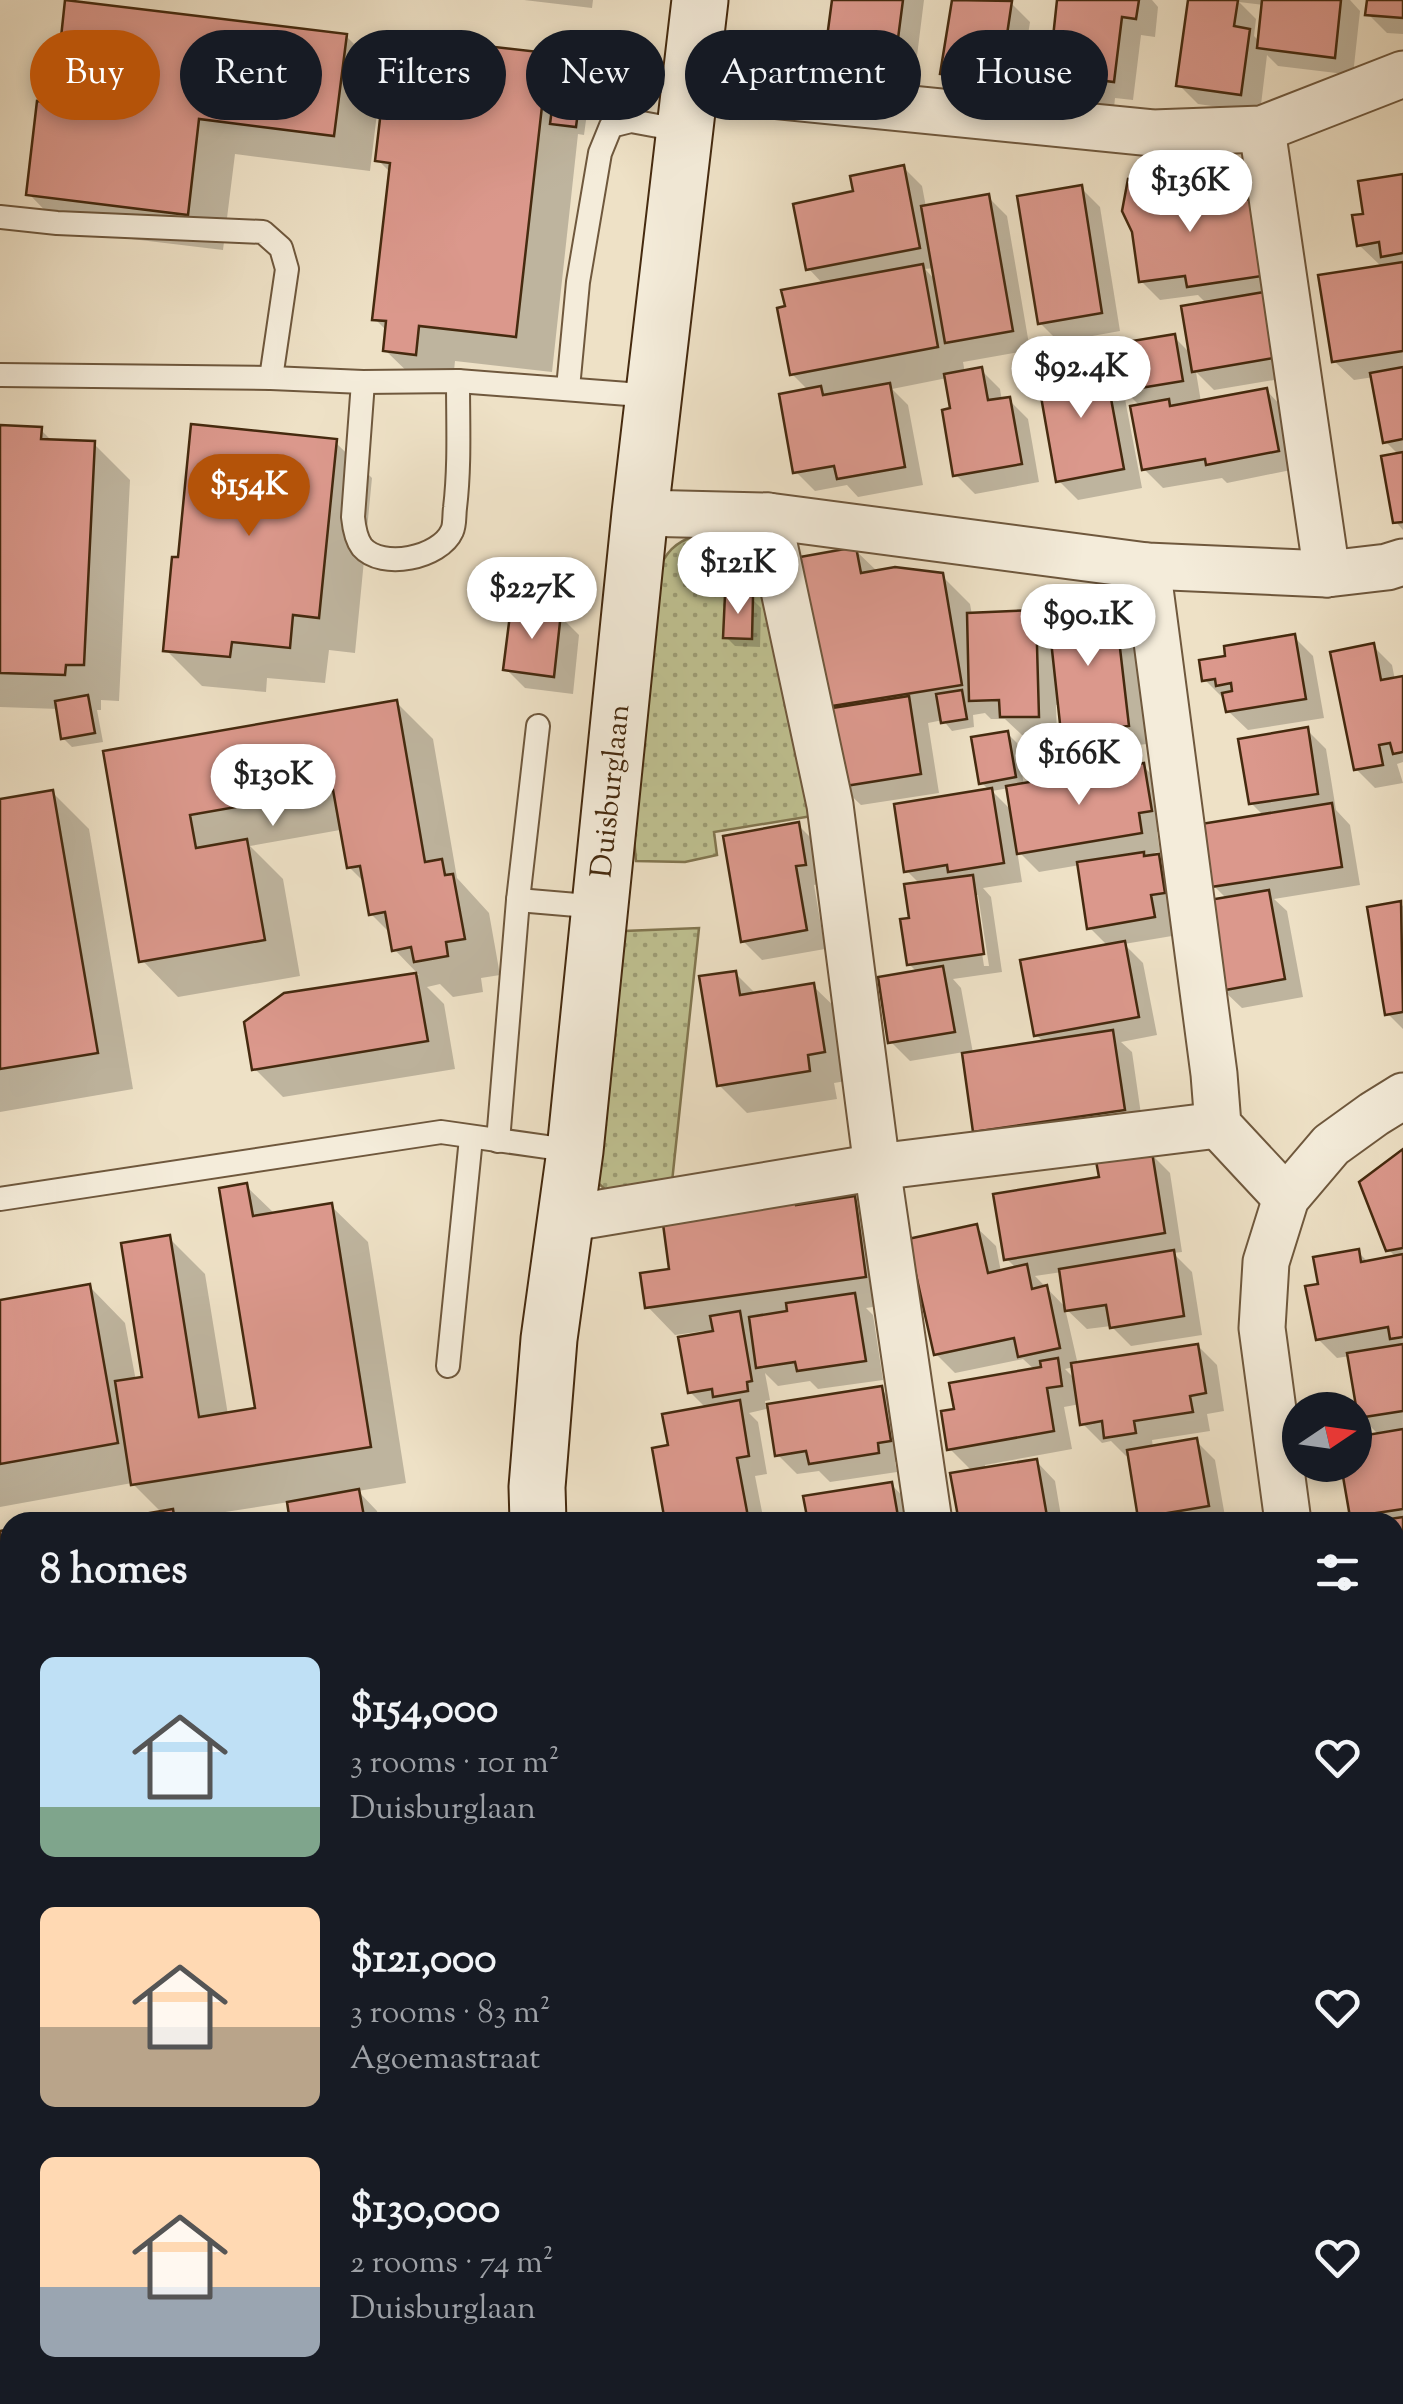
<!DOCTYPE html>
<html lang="en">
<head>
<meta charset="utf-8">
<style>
	:root { --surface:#171b24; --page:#242831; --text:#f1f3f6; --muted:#9ea1a6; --accent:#b45309 }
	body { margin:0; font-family:"Sorts Mill Goudy",serif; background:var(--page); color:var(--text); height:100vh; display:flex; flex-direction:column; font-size:38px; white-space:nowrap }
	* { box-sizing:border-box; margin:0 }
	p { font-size:32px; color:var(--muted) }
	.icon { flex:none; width:55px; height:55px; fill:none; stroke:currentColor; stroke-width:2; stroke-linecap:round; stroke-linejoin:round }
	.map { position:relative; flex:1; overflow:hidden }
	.side { position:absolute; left:0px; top:1512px; width:1405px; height:892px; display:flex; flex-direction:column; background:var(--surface); border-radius:30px 30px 0 0; box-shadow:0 5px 15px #0003 }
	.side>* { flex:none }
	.banner { position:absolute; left:30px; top:30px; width:1345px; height:90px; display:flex; gap:20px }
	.needle { width:65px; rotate:77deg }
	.buttons { position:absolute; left:1282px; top:1392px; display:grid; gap:20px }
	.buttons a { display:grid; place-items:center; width:90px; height:90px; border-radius:50%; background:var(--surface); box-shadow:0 5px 15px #0003; font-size:50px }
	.price { position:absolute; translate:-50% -85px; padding:0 22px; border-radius:35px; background:#fff; color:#222; font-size:32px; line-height:65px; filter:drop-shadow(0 2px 5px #0008) }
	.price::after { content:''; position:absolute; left:50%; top:60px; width:30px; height:22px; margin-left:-15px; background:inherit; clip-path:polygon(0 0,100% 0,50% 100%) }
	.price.current { background:var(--accent); color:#fff }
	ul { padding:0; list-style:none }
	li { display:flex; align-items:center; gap:30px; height:250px; padding:0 40px }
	li span { display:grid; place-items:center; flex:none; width:280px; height:200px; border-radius:15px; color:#555 }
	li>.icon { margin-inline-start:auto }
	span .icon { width:120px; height:120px; fill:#fffc; stroke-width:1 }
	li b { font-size:42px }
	h2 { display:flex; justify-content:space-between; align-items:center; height:120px; padding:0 40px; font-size:42px }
	.tag { padding:0 35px; border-radius:45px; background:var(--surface); box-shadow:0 5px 15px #0003; font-size:35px; line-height:90px }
	.tag.current { background:var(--accent); color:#fff }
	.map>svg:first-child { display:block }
	.grass { fill:url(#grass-dots); stroke:#827650; stroke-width:2.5 }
	.shadow { fill:#0003; fill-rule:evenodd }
	.building { fill:#db988c; stroke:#452a0f; stroke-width:2.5 }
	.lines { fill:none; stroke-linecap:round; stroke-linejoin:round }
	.lane-casing { stroke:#6f583d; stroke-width:26 }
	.street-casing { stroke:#6f583d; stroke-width:49 }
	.secondary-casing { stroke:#452a0f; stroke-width:59 }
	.lane { stroke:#f4ecda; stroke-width:22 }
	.street { stroke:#f4ecda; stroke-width:45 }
	.secondary { stroke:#f4ecda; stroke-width:55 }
	.labels { text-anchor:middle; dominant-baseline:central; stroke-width:9; stroke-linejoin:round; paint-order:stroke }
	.street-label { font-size:30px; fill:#452a0f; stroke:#f4ecda }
</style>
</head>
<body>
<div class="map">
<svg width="1403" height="2404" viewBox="0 0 1403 2404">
	<defs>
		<pattern id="grass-dots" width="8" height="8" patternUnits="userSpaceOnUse" patternTransform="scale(2.5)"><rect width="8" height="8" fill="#bfc191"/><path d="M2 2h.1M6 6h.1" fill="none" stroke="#9d9d75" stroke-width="1.8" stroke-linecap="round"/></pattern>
	</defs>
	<rect width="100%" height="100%" fill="#eee1c6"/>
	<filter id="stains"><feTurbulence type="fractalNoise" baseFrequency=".002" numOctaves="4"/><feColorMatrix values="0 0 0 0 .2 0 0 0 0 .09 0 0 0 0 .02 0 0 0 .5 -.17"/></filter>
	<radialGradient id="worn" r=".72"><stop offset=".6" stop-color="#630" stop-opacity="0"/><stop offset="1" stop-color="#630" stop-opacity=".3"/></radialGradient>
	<!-- grass -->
	<g class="grass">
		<path d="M696 535 750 538 818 815 714 832 717 855 685 862 636 861 632 818 657 573C666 552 674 543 696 535Z"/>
		<path d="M699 928 672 1182 606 1190 598 1183 624 931Z"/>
	</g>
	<!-- shadow -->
	<g class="shadow">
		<path d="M524 0H593L592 8Z"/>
		<path d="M834 0H924L915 72 848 63 829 44Z"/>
		<path d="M954 0H991L1011 3 1030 22 1020 86 1001 83 998 98 962 92 943 73Z"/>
		<path d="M1060 0H1152L1158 7 1155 37 1141 35 1133 100 1115 98 1114 108 1069 103 1050 83Z"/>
		<path d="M1191 0H1350L1360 11 1353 75 1278 66 1267 55 1260 113 1198 104 1179 85ZM1239 2 1264 5 1260 42 1254 36 1256 19Z"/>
		<path d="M1369 0H1403V34L1387 33 1368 14Z"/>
		<path d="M346 36 382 72 370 171 235 154 223 250 65 231 29 194 56 105Z"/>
		<path d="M585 52 594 61 584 135 578 134 552 372 455 361 452 390 422 386 385 350 387 331 375 319 391 173 378 160 547 55 559 68Z"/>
		<path d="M903 167 922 186 926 207 988 197 1007 216 1030 350 963 362 965 373 981 370 1000 389 1002 401 1009 400 1028 419 1039 482 975 494 956 475 953 410 947 378 892 389 908 405 923 485 858 497 847 485 815 491 796 472 809 391 792 374 824 285 809 269 855 193ZM934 268 936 281 925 269Z"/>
		<path d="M1403 177V530L1396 522 1399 455 1385 441 1374 377 1354 380 1334 361 1382 267 1359 245 1366 216Z"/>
		<path d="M1081 188 1100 207 1120 331 1059 342 1040 323Z"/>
		<path d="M1207 194 1219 206 1250 202 1292 377 1214 390 1196 372 1201 402 1266 390 1285 410 1296 469 1227 483 1222 478 1163 488 1144 469 1141 407 1124 390 1174 337 1192 355 1207 304 1198 295 1160 300 1141 281Z"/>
		<path d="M1095 357 1114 376 1117 390 1125 399 1142 488 1078 500 1059 481V390Z"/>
		<path d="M0 428 41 430 53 442 94 444 130 480 119 701 101 700V710H97L103 742 72 747 63 738 59 709 0 707Z"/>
		<path d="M335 442 372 478 355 653 329 650 325 683 267 678 266 692 202 686 166 650Z"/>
		<path d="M855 550 878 572 942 576 970 604 972 615 1035 613 1052 630 1115 608 1134 627 1147 744 1082 751 1063 732 1060 704 1056 705 1057 735H1022L1005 719H991L985 713 973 715 974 727 952 731 943 720 928 723 939 793 861 805 841 786 828 706Z"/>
		<path d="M752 599 761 608 760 647 735 646 726 637Z"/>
		<path d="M560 616 579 635 573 694 525 688 506 669Z"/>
		<path d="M1294 637 1313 656 1324 718 1248 730 1228 711 1224 699 1205 680 1228 658Z"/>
		<path d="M1373 646 1392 665 1395 680 1403 678V762L1397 764 1403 783 1375 788 1356 769Z"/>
		<path d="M397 703 433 739 457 878 489 913 500 975 481 978 483 992 453 997 440 984 427 987 444 1004 455 1069 283 1097 254 1068 285 996 419 975 394 949 391 934 371 914 365 883 349 867 343 830H340L250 846 283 879 300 976 178 997 142 960 106 753Z"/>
		<path d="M1307 730 1326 749 1336 810 1350 825 1360 885 1274 899 1287 911 1303 997 1242 1008 1222 989 1227 899 1214 886 1264 816 1251 803Z"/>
		<path d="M1008 734 1017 743 1024 786 1143 766 1162 785 1169 830 1157 832 1160 852 1154 853 1177 876 1182 912 1169 913 1172 936 1124 944 1143 963 1157 1035 1121 1042 1132 1052 1143 1128 995 1150 976 1131 964 1052 910 1061 891 1042 918 973 909 964 912 920 920 884 907 871 990 791 981 782ZM1009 788 1013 812 992 791ZM1017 850 1039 872 1080 865 1089 927 1108 946 1036 1035 1045 1043 973 1053 961 988 953 979 1002 972 991 897 983 888 1022 882ZM973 895H978L989 966H984Z"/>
		<path d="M53 793 89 829 133 1089 0 1112V801Z"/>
		<path d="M798 825 817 844 824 883 814 885 825 949 762 960 743 941Z"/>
		<path d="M1400 904 1403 906V1029L1387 1013Z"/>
		<path d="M735 973 757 995 813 986 842 1014 852 1080 834 1083 837 1099 747 1113 719 1085Z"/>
		<path d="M1403 1152V1604L1395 1606V1522H1359L1352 1516 1344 1465H1355V1439L1379 1435 1361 1417 1350 1356 1337 1358 1318 1339 1321 1286 1358 1252 1369 1263 1397 1258 1388 1249Z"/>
		<path d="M1151 1154 1170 1173 1182 1252 1173 1253 1192 1272 1202 1335 1131 1346 1111 1326 1087 1329 1065 1308 1078 1365 1198 1346 1217 1365 1224 1411 1207 1414 1210 1431 1152 1440 1153 1448 1196 1441 1215 1460 1226 1522H1146L1140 1517 1130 1455 1126 1456 1111 1441 1102 1443 1083 1424 1080 1404 1064 1407 1072 1449 985 1465 986 1470 1036 1461 1055 1481 1062 1522H962L953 1476 973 1472 950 1449 956 1411 1035 1370 1023 1359 955 1373 936 1354 976 1227 996 1246 1001 1272 1017 1269 1007 1259 1102 1179ZM1062 1272 1068 1310 1035 1276ZM1074 1367 1076 1380 1065 1369Z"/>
		<path d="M246 1186 276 1215 331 1206 368 1242 406 1483 358 1491 377 1511 380 1522H293L289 1502 180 1519 183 1522H118L163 1514 132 1483 0 1507V1302L89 1286 125 1323 136 1381 145 1379 169 1238 205 1274 228 1415 257 1410Z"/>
		<path d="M854 1199 883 1227 893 1304 866 1308 873 1315 883 1380 818 1389 810 1381 778 1386 765 1373 770 1400 765 1401 766 1407 881 1389 900 1408 908 1459 895 1462 897 1472 830 1482 819 1471 797 1474 778 1455 770 1408 749 1413 758 1422 767 1474 755 1476 764 1522H667L655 1450 671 1447 706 1408 690 1392 704 1335V1331L675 1335 647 1306 672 1271 794 1202 799 1207Z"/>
		<path d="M891 1484 910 1504 913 1522H810L806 1498Z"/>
		<path d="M10 1532V1577L0 1579V1534Z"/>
		<path d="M1403 1615V1711L1401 1701 1395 1702V1616Z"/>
		<path d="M10 1621V2007L0 2008V1622Z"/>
		<path d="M10 2319V2395H519L521 2404H0V2320Z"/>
		<path d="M734 2395H835L836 2404H736Z"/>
		<path d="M911 2395H994L995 2401 981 2404H920Z"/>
		<path d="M871 2398 877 2404H847V2402Z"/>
	</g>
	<!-- building -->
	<g class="building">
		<path d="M65 0 347 34 334 136 199 119 188 215 26 195 37 101 54 103Z"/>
		<path d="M832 0H903L896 54 826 45Z"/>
		<path d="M952 0 1012 1 1002 68 982 65 980 80 940 74Z"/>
		<path d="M1057 0H1139L1136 19 1122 17 1114 82 1097 80 1096 90 1048 84Z"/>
		<path d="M1188 0H1238L1234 26 1250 29 1241 95 1176 86Z"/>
		<path d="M1262 0H1341L1335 58 1257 48Z"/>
		<path d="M1367 0H1403V18L1365 15Z"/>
		<path d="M390 35 548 53 516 337 419 326 416 355 383 351 386 321 372 320 390 163 375 161Z"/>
		<path d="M560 47 586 49 576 127 550 124Z"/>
		<path d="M904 165 920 248 806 270 793 204 853 191 850 176Z"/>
		<path d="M1403 174V253L1381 257 1379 242 1357 246 1352 215 1363 214 1358 181Z"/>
		<path d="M1128 179 1208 192 1206 206 1251 199 1262 276 1187 287 1185 276 1139 282 1132 232 1122 211Z"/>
		<path d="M1082 185 1102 313 1038 324 1017 196Z"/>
		<path d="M989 194 1013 331 945 343 921 206Z"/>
		<path d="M1403 262V351L1332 362 1318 275Z"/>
		<path d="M923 264 938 347 790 375 777 308 785 306 781 290Z"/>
		<path d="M1264 292 1274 358 1192 372 1181 306Z"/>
		<path d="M1175 334 1183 381 1122 391 1114 344Z"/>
		<path d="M1096 354 1100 378 1107 377 1124 469 1056 482 1040 391 1056 388 1051 363Z"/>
		<path d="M982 367 988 400 1010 397 1022 464 953 476 942 410 950 408 944 374Z"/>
		<path d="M1403 367V439L1383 443 1370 373Z"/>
		<path d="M890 383 905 467 837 479 834 466 793 473 779 394 821 386 823 395Z"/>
		<path d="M1267 388 1279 451 1206 465 1205 459 1142 470 1130 406 1169 399 1170 406Z"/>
		<path d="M191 424 337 439 319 618 293 615 290 648 232 642 230 657 163 651 172 557H178Z"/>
		<path d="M0 425 42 427 41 439 95 441 84 665H66L65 675 0 673Z"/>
		<path d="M1403 452V522L1393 523 1381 456Z"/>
		<path d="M856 547 861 573 895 567 943 573 962 685 826 707 800 557Z"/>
		<path d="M725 595 753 596 752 639 723 638Z"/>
		<path d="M1115 605 1129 726 1061 733 1048 613Z"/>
		<path d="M511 607 561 613 554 677 503 670Z"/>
		<path d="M1036 610 1039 717H1000L999 700 969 701 967 613Z"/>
		<path d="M1295 634 1306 699 1226 712 1222 693 1232 691 1231 683 1216 686 1215 679 1202 681 1199 660 1225 656 1224 646Z"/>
		<path d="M1374 643 1381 680 1403 676V752L1393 754 1390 743 1379 745 1383 765 1354 770 1330 652Z"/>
		<path d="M962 690 967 719 941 723 936 694Z"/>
		<path d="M88 695 95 733 61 739 55 701Z"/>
		<path d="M909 696 921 774 839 787 826 709Z"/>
		<path d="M397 700 425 862 442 859 445 875 453 874 465 939 446 942 448 956 414 962 411 947 392 951 385 912 369 915 360 866 347 868 333 790 190 815 196 848 247 839 265 940 139 962 103 751Z"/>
		<path d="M1308 727 1318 794 1249 804 1238 739Z"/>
		<path d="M1008 731 1016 777 979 784 971 737Z"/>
		<path d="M1144 763 1152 811 1139 813 1142 833 1017 854 1006 786Z"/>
		<path d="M992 788 1004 863 948 872 947 865 904 872 894 804Z"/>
		<path d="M53 790 98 1053 0 1069V799Z"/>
		<path d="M1332 803 1342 867 1211 887 1201 824Z"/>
		<path d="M799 822 806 865 796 866 807 930 741 942 723 836Z"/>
		<path d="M1144 852V856L1159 854 1165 893 1151 895 1155 917 1087 929 1077 862Z"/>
		<path d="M973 875 984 954 907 965 900 919 909 918 904 884Z"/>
		<path d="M1269 890 1285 979 1220 991 1203 901Z"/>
		<path d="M1401 901 1403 1012 1385 1015 1367 907Z"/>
		<path d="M1125 941 1139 1017 1034 1036 1020 960Z"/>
		<path d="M943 966 955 1032 888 1043 878 977Z"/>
		<path d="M736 971 740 995 814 983 825 1052 808 1055 810 1071 717 1086 699 976Z"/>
		<path d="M416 973 428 1041 252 1070 244 1022 284 993Z"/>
		<path d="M1113 1030 1125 1110 973 1132 962 1053Z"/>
		<path d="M1403 1149V1248L1386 1251 1359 1182Z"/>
		<path d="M1152 1152 1165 1233 1004 1260 993 1194 1099 1177 1096 1161Z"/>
		<path d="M247 1183 253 1216 332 1203 371 1447 131 1485 115 1381 142 1377 121 1243 170 1235 199 1417 255 1408 219 1188Z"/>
		<path d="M855 1196 866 1277 645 1308 640 1273 669 1269 663 1224 794 1199 796 1205Z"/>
		<path d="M977 1224 988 1273 1027 1264 1032 1289 1047 1285 1060 1348 1018 1357 1014 1338 934 1355 908 1239Z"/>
		<path d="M1359 1249 1361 1262 1403 1254V1337L1390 1339 1388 1327 1316 1340 1305 1286 1318 1284 1313 1257Z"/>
		<path d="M1174 1250 1184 1316 1110 1328 1106 1305 1065 1311 1059 1269Z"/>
		<path d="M90 1284 118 1443 0 1464V1300Z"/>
		<path d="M855 1293 866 1361 797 1371 795 1362 756 1368 749 1317 787 1311 786 1303Z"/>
		<path d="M740 1311 752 1381 747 1382 748 1391 713 1397 712 1389 688 1393 678 1337 713 1331 710 1316Z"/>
		<path d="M1198 1344 1206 1393 1190 1396 1193 1412 1134 1421 1136 1433 1104 1438 1102 1421 1080 1425 1071 1363Z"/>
		<path d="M1403 1344V1411L1358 1418 1347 1353Z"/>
		<path d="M1058 1358 1062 1386 1047 1388 1054 1431 947 1450 941 1411 954 1409 949 1383 1041 1367 1040 1361Z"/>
		<path d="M882 1386 891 1441 878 1443 879 1453 809 1464 806 1451 775 1456 767 1404Z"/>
		<path d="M740 1400 749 1456 737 1458 749 1522H665L652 1448 668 1445 662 1414Z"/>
		<path d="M1403 1429V1509L1350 1517 1341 1465H1355V1437Z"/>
		<path d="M1197 1438 1209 1506 1138 1518 1127 1450Z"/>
		<path d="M1037 1459 1048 1522H959L950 1473Z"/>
		<path d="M892 1482 899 1522H808L803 1496Z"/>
		<path d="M359 1489 365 1522H290L287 1502Z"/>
		<path d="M173 1509 175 1522H116L115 1519Z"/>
		<path d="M1403 1517V1582L1395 1584V1522H1370Z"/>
		<path d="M10 1529V1567L0 1569V1531Z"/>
		<path d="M1403 1612V1678L1395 1680V1613Z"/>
		<path d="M10 1618V1964L0 1966V1620Z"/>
		<path d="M1403 1819V1896L1395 1897V1856L1402 1854 1396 1820Z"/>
		<path d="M10 2102V2156L0 2109V2104Z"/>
		<path d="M10 2316V2395H49L50 2404H0V2318Z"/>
		<path d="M59 2395H166L167 2404H60Z"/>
		<path d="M166 2395H490L492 2404H167Z"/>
		<path d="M732 2395H820L822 2404H733Z"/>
	</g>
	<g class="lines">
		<!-- lane casing -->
		<g class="lane-casing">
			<g id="lane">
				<path d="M0 217 57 223 263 232 281 248 287 269 271 378"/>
				<path d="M0 375 271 378 363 382 458 381 654 396"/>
				<path d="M363 382 353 517C354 527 356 539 362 547 382 570 440 558 452 531 455 525 454 515 455 508 460 466 458 424 458 381"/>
				<path d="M568 388 578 282 600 153 611 126 631 121 685 131"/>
				<path d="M518 900 600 907"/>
				<path d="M498 1141 518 900 538 726"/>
				<path d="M0 1199 441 1132 575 1151"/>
				<path d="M448 1366 471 1138"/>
				<path d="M0 2044 10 2043"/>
			</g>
		</g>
		<!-- street casing -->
		<g class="street-casing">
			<g id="street">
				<path d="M691 87 1153 133 1262 129 1403 74"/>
				<path d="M1262 129 1327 574"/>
				<path d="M640 513 768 516 1147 566 1327 574 1387 567 1403 562"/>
				<path d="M768 516 830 805 877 1167 929 1522"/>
				<path d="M1147 566 1214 1074 1218 1125 1286 1198"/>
				<path d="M565 1219 877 1167 1218 1125"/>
				<path d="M1288 1522 1262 1328 1266 1262 1286 1198 1331 1145 1374 1114 1403 1096"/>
				<path d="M1395 1796 1403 1795"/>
				<path d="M1395 2284 1403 2342"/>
				<path d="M1395 2387 1403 2386"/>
				<path d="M1057 2395 1058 2404"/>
				<path d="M1293 2404 1348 2395"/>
			</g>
		</g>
		<!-- secondary casing -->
		<g class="secondary-casing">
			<g id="secondary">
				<path d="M538 1522 537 1487 549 1339 575 1151 640 513 700 0"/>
				<path d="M619 2395 620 2404"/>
			</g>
		</g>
		<!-- lane -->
		<use href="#lane" class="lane"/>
		<!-- street -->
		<use href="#street" class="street"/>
		<!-- secondary -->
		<use href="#secondary" class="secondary"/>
	</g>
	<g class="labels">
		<!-- street labels -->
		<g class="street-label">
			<text transform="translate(612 791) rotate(-84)">Duisburglaan</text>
		</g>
	</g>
	<rect width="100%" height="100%" filter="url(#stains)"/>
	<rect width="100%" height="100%" fill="url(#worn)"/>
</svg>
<div class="buttons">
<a><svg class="needle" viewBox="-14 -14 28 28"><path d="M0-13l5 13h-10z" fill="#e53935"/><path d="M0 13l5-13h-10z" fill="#9ea1a6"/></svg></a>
</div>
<b class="price" style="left:1190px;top:235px">$136K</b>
<b class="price" style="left:1081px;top:421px">$92.4K</b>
<b class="price current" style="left:249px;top:539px">$154K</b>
<b class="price" style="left:738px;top:617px">$121K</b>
<b class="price" style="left:532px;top:642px">$227K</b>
<b class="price" style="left:1088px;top:669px">$90.1K</b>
<b class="price" style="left:1079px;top:808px">$166K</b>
<b class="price" style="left:273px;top:829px">$130K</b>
<div class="banner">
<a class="tag current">Buy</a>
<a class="tag">Rent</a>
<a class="tag">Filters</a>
<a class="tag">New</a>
<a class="tag">Apartment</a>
<a class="tag">House</a>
</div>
<section class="side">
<h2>8 homes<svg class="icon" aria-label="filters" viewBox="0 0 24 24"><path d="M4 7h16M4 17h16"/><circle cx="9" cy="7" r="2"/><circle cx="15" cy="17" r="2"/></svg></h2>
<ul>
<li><span style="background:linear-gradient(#bfe0f5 75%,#7fa58c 0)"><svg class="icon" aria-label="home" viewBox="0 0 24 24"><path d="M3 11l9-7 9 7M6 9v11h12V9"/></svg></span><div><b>$154,000</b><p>3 rooms · 101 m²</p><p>Duisburglaan</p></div><svg class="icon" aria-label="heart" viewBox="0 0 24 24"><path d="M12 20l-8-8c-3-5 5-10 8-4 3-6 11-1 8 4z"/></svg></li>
<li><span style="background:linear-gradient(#ffd9b3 60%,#b9a48a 0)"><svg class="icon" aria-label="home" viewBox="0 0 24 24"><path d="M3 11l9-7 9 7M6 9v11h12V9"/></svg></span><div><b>$121,000</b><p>3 rooms · 83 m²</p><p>Agoemastraat</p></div><svg class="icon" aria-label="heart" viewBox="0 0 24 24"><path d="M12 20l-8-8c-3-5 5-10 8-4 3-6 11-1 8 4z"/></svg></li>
<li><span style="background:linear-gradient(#ffd9b3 65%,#9aa5b1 0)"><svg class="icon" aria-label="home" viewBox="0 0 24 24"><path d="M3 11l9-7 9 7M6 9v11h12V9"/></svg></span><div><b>$130,000</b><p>2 rooms · 74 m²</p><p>Duisburglaan</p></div><svg class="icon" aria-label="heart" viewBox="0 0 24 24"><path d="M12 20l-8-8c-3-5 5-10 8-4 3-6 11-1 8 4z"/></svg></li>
</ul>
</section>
</div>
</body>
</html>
